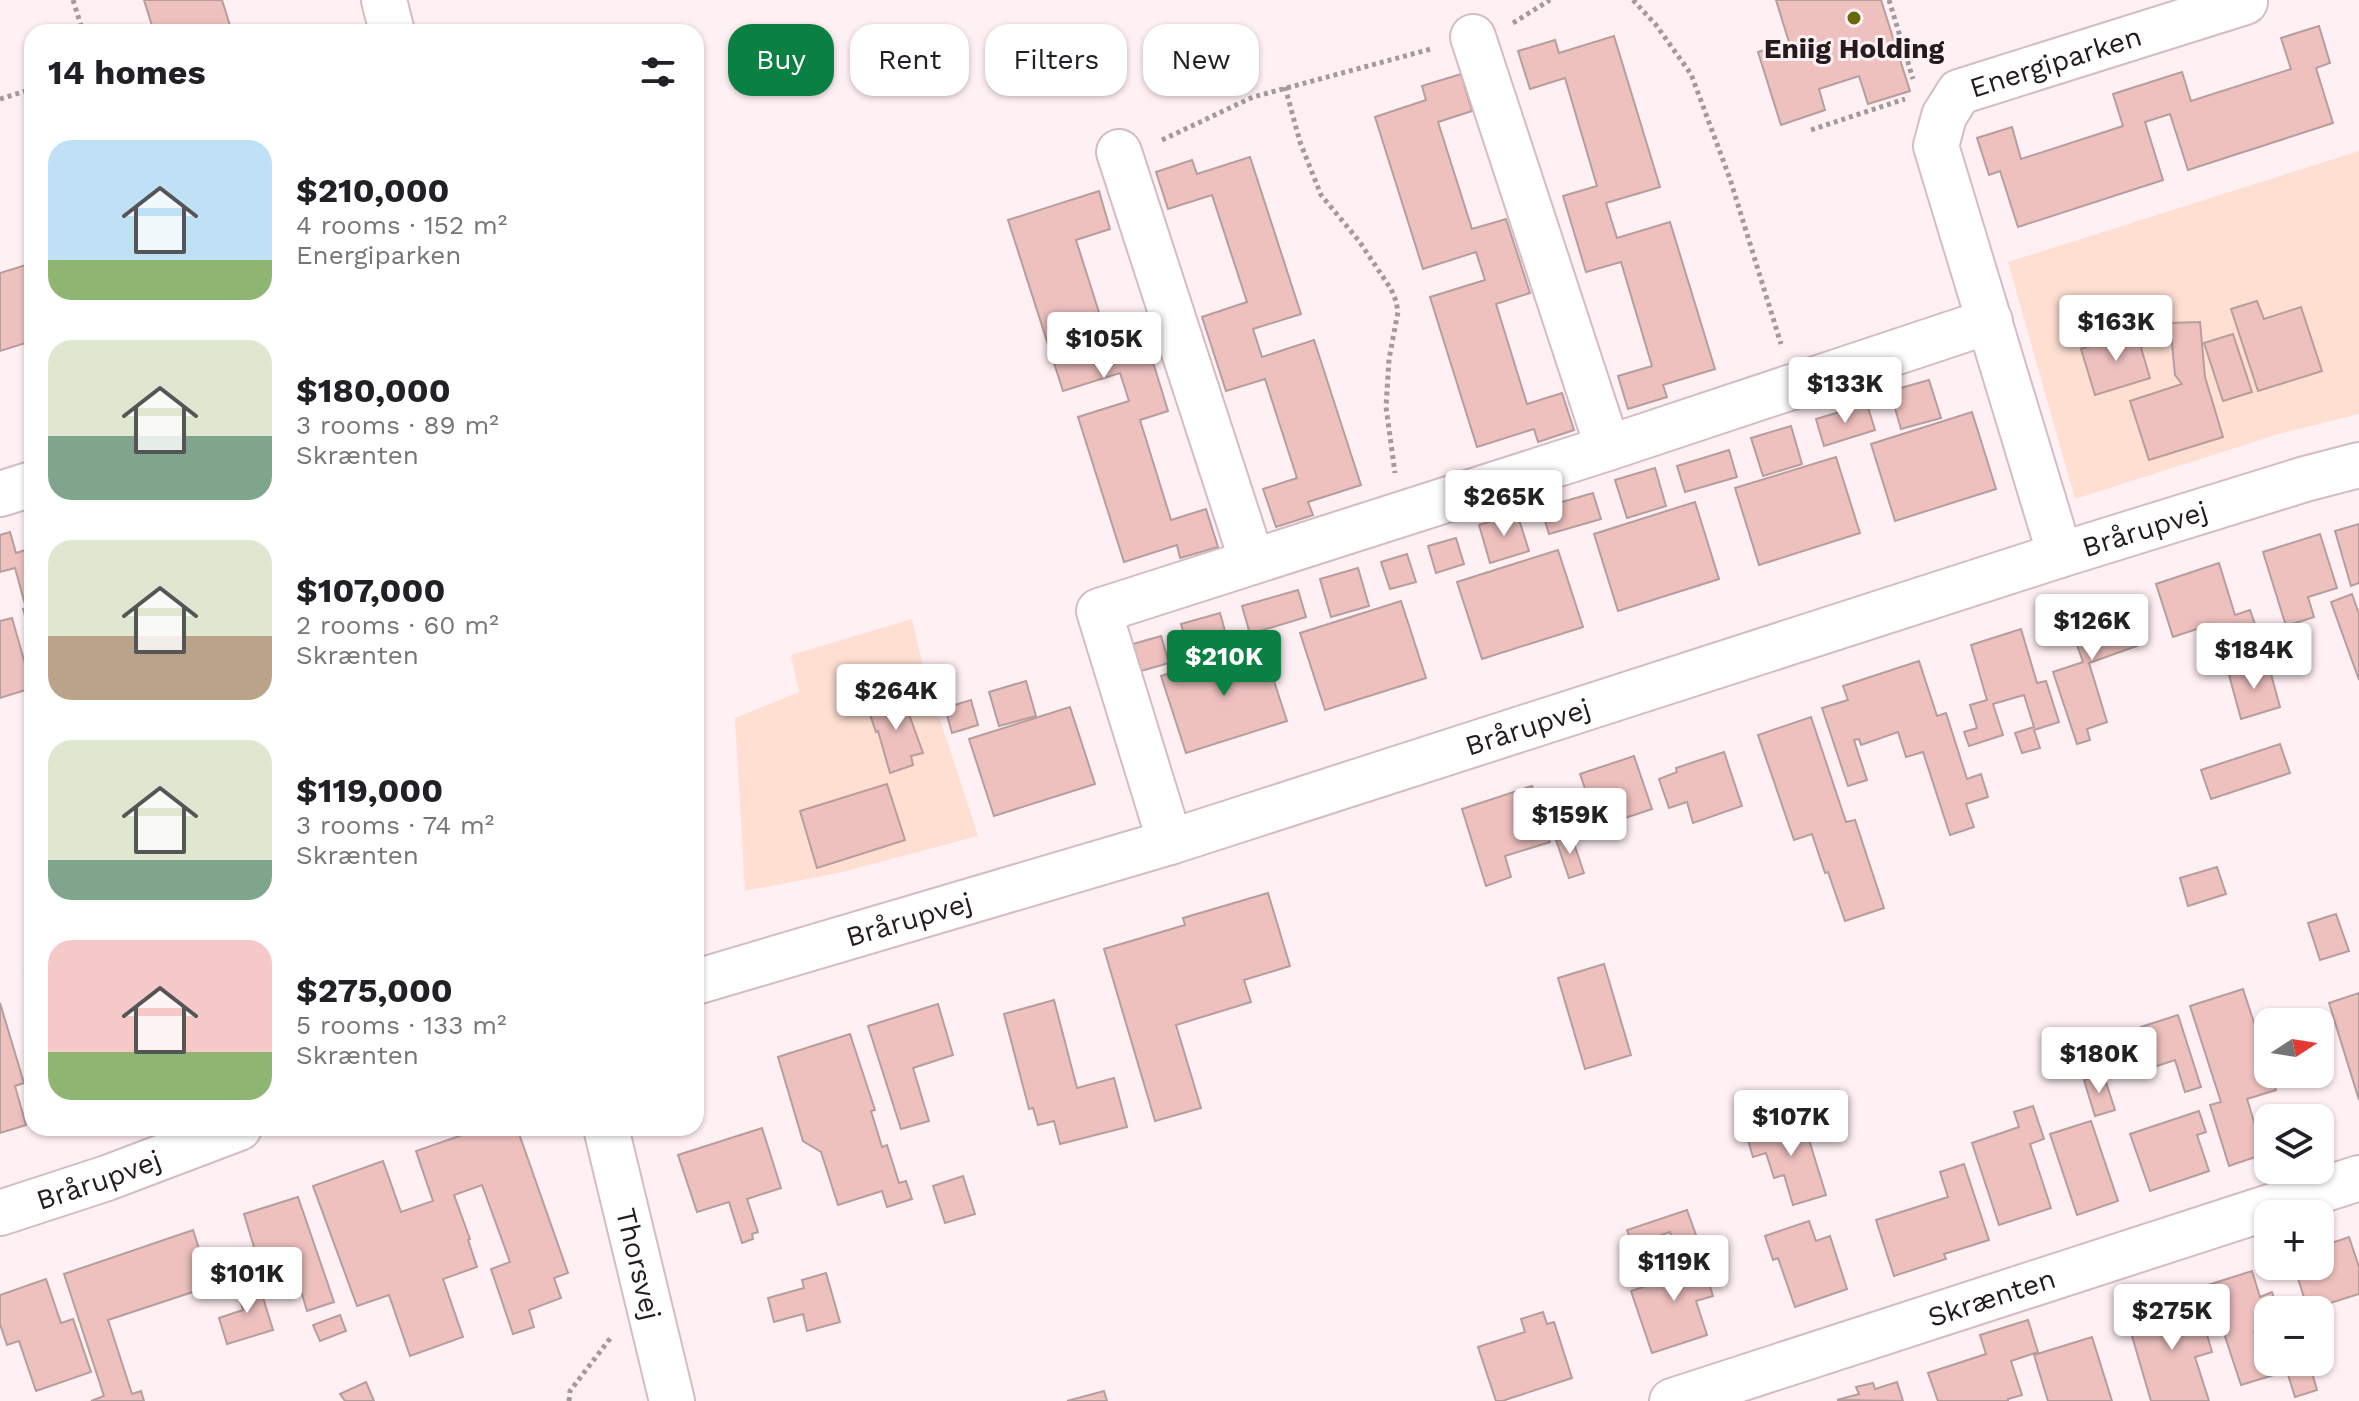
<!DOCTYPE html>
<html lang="en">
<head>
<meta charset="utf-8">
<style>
	:root { --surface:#fff; --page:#f6f6f6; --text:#202124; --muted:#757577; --accent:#0b8043 }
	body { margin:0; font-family:"Work Sans",sans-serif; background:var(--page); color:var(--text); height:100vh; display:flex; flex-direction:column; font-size:30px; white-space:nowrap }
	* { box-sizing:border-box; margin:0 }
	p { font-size:26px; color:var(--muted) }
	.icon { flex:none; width:44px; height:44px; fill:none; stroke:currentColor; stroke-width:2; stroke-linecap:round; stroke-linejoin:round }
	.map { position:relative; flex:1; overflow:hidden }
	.details { position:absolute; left:24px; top:24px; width:680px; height:1112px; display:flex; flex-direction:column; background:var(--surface); border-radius:24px; box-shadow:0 2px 6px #0004 }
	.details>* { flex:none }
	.banner { position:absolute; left:728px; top:24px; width:760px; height:72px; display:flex; gap:16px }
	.needle { width:52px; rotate:78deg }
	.controls { position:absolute; left:2254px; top:1008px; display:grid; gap:16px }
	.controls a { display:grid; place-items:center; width:80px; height:80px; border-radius:16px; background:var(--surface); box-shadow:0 2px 6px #0004; font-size:40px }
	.price { position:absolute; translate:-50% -68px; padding:0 18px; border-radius:8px; background:#fff; color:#222; font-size:26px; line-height:52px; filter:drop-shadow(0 2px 4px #0008) }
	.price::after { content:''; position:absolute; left:50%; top:48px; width:24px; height:18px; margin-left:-12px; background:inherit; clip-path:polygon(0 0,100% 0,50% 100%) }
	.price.on { background:var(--accent); color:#fff }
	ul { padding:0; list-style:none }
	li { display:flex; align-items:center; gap:24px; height:200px; padding:0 24px }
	li span { display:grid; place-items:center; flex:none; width:224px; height:160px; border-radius:24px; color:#555 }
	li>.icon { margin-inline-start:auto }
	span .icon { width:96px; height:96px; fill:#fffc; stroke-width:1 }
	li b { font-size:34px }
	h2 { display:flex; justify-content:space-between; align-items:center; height:96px; padding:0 24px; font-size:34px }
	.pill { padding:0 28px; border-radius:24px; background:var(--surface); box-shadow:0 2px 6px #0004; font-size:28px; line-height:72px }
	.pill.on { background:var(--accent); color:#fff }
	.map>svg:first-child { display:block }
	.green { fill:#fedfd2 }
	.building { fill:#eec1bf; stroke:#b69e9d; stroke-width:2 }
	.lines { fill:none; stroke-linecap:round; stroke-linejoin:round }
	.minor-casing { stroke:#d4bcc3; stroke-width:48 }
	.path { stroke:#a5999c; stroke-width:5; stroke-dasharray:4 4; stroke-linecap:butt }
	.minor { stroke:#fff; stroke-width:44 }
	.poi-dot { fill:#666908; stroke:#fff0f4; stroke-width:3 }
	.labels { text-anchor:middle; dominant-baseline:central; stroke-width:6; stroke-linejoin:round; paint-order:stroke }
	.poi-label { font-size:28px; font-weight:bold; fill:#231b1d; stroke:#fff0f4 }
	.street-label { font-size:28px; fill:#231b1d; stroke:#fff0f4 }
</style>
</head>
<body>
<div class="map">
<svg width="2359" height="1401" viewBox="0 0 2359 1401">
	<rect width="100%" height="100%" fill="#fff0f4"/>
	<!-- green -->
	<g class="green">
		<path d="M2359 151V414L2282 433 2075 499 2008 262Z"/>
		<path d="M912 619 923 667 978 836 838 873 745 891 735 718 799 692 791 655Z"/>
	</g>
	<!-- building -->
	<g class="building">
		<path d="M144 0H222L232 32H154Z"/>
		<path d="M1776 0H1881L1910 91 1868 104 1859 76 1819 89 1825 110 1781 125 1758 52 1789 42Z"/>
		<path d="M2319 26 2330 63 2316 68 2333 123 2188 170 2170 114 2145 122 2163 180 2018 227 2000 171 1989 175 1977 138 2012 127 2021 159 2123 126 2113 94 2182 72 2191 101 2291 69 2281 38Z"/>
		<path d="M1614 36 1660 187 1606 203 1617 238 1670 222 1715 369 1663 385 1667 397 1628 409 1618 376 1652 366 1621 262 1586 272 1563 196 1597 186 1565 78 1530 89 1518 51 1555 40 1559 53Z"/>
		<path d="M1461 74 1472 111 1438 122 1472 229 1506 219 1530 293 1496 304 1527 404 1562 393 1574 430 1538 442 1534 429 1477 447 1430 297 1485 280 1476 252 1423 269 1375 117 1426 100 1422 86Z"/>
		<path d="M1250 157 1301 314 1253 329 1262 357 1314 340 1361 485 1308 502 1313 515 1276 527 1263 489 1297 478 1265 379 1226 391 1202 317 1247 302 1212 195 1168 209 1156 172 1192 160 1197 174Z"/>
		<path d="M1099 191 1110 229 1076 240 1110 347 1145 336 1168 411 1140 420 1171 520 1206 509 1218 547 1180 558 1177 545 1124 562 1078 417 1129 401 1120 373 1063 391 1008 220Z"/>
		<path d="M32 263V341L0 351V273Z"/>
		<path d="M2257 301 2264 319 2301 307 2322 371 2258 391 2231 309Z"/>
		<path d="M2200 322 2205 377 2223 437 2149 460 2130 401 2182 384 2175 375 2170 323Z"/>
		<path d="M2136 331 2150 378 2095 395 2081 349Z"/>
		<path d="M2233 334 2252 392 2223 401 2204 343Z"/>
		<path d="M1929 380 1941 418 1901 429 1890 391Z"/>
		<path d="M1867 404 1875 430 1824 446 1816 419Z"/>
		<path d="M1972 412 1996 489 1895 521 1871 444Z"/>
		<path d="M1791 426 1802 464 1763 476 1751 438Z"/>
		<path d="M1729 450 1737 477 1685 492 1677 466Z"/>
		<path d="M1836 457 1860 533 1759 565 1735 488Z"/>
		<path d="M1655 468 1666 506 1627 518 1615 480Z"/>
		<path d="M1593 493 1601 519 1549 534 1541 508Z"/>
		<path d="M1695 502 1719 579 1618 611 1594 534Z"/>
		<path d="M1517 513 1529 551 1490 563 1479 525Z"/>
		<path d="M2359 524V583L2351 586 2335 531Z"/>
		<path d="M10 532 16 553 32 548V633H30L23 609 26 608 15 568 0 572V535Z"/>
		<path d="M2320 534 2337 588 2308 597 2314 617 2286 626 2263 552Z"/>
		<path d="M1456 538 1464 564 1436 573 1428 546Z"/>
		<path d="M1558 550 1583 627 1482 659 1457 582Z"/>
		<path d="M1407 554 1416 582 1390 589 1381 562Z"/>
		<path d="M2219 563 2235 615 2250 610 2265 653 2226 666 2212 624 2173 637 2156 584Z"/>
		<path d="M1358 568 1369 606 1331 617 1320 579Z"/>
		<path d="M1298 590 1306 617 1250 634 1242 606Z"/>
		<path d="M2352 594 2359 614V680L2331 602Z"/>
		<path d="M2121 598 2137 646 2089 663 2107 722 2087 729 2090 740 2077 744 2053 672 2083 662 2067 616 2076 614 2081 605 2095 601 2100 605Z"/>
		<path d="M1401 601 1426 678 1325 710 1300 633Z"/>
		<path d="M1220 613 1230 649 1192 661 1181 624Z"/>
		<path d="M12 618 32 688 0 698V621Z"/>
		<path d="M2021 629 2037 683 2046 681 2059 722 2034 730 2040 748 2022 753 2015 733 2034 727 2024 695 1993 704 2003 735 1969 746 1964 732 1977 728 1970 705 1987 700 1971 645Z"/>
		<path d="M1161 636 1169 663 1141 671 1133 644Z"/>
		<path d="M1262 644 1287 721 1186 753 1161 676Z"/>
		<path d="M1919 661 1937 716 1946 713 1967 779 1981 774 1988 797 1966 804 1974 827 1950 835 1923 752 1906 757 1898 732 1861 745 1859 739 1854 740 1867 780 1848 786 1822 708 1848 700 1843 686Z"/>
		<path d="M2268 663 2280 707 2241 719 2229 675Z"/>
		<path d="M1026 681 1036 716 999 726 989 692Z"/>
		<path d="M902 695 923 753 911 756 913 765 890 773 878 731 876 732 867 706Z"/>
		<path d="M971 700 978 725 952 733 945 708Z"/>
		<path d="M1070 707 1095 784 994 816 969 739Z"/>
		<path d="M1811 717 1846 822 1855 820 1884 908 1845 921 1828 872 1825 873 1812 834 1794 840 1758 735Z"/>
		<path d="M2280 744 2290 773 2211 799 2201 770Z"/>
		<path d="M1724 752 1742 806 1693 823 1687 802 1669 808 1659 779 1677 772 1676 768Z"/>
		<path d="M1634 756 1652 809 1598 827 1580 774Z"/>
		<path d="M887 784 905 840 817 868 800 811Z"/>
		<path d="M1532 786 1550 842 1505 856 1511 877 1486 886 1462 809Z"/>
		<path d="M1571 835 1584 873 1569 878 1556 840Z"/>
		<path d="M2217 867 2226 894 2188 906 2180 878Z"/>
		<path d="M1268 893 1290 966 1244 980 1251 1002 1176 1025 1201 1108 1155 1121 1104 949 1185 925 1183 918Z"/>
		<path d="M2336 914 2349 951 2320 960 2308 923Z"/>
		<path d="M1604 964 1631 1055 1585 1069 1558 978Z"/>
		<path d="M32 970V1001L25 972Z"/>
		<path d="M2243 989 2268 1066V1074H2270L2276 1090 2247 1099 2264 1154 2229 1166 2210 1105 2221 1102 2190 1006Z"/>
		<path d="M2359 993V1100L2329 1003Z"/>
		<path d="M1054 1000 1077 1088 1114 1078 1127 1127 1060 1144 1054 1121 1038 1125 1033 1108 1029 1109 1004 1014Z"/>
		<path d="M0 1003 24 1083 15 1086 26 1125 0 1133Z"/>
		<path d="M938 1004 953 1055 913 1068 929 1121 901 1129 868 1026Z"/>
		<path d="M2178 1015 2201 1087 2185 1092 2175 1060 2154 1067 2141 1027Z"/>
		<path d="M850 1034 875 1110 871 1111 882 1147 887 1145 899 1183 906 1181 912 1199 887 1207 882 1191 838 1205 821 1152 803 1141 778 1057Z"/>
		<path d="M2103 1073 2115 1110 2095 1116 2084 1080Z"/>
		<path d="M2033 1106 2044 1139 2030 1144 2051 1208 1999 1225 1972 1143 2019 1127 2014 1112Z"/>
		<path d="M2199 1111 2206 1132 2197 1135 2209 1171 2150 1191 2130 1134Z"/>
		<path d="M1801 1114 1826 1195 1793 1205 1784 1175 1774 1178 1766 1153 1753 1157 1747 1137 1767 1131 1766 1126Z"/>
		<path d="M2091 1121 2118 1201 2077 1215 2050 1134Z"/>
		<path d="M482 1128H517L568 1273 554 1278 561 1298 529 1310 534 1327 513 1334 491 1269 510 1262 482 1185 454 1195 470 1239 468 1240 477 1267 443 1279 463 1337 410 1356 389 1295 357 1306 313 1186 383 1161 401 1212 433 1201 416 1151Z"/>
		<path d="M762 1128 781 1188 747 1199 758 1232 752 1234 753 1239 742 1243 729 1202 697 1212 678 1155Z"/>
		<path d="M1964 1164 1989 1240 1944 1254 1946 1259 1894 1276 1876 1220 1948 1197 1940 1172Z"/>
		<path d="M963 1176 975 1214 945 1223 933 1186Z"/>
		<path d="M298 1197 334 1302 307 1311 292 1260 261 1270 244 1214Z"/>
		<path d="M1687 1210 1700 1246 1678 1253 1670 1232 1633 1245 1627 1230Z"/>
		<path d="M1809 1221 1816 1241 1830 1236 1847 1289 1795 1307 1778 1258 1773 1260 1765 1236Z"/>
		<path d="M193 1230 211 1286 108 1320 132 1394 141 1391 144 1401H91L104 1396 64 1274Z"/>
		<path d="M2349 1237 2359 1267V1294L2308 1310 2294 1266H2320V1247Z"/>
		<path d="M1698 1250 1713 1296 1696 1301 1707 1335 1652 1353 1631 1291 1666 1279 1661 1262Z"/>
		<path d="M2252 1271 2260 1297 2272 1292 2278 1310H2268V1328L2254 1332 2258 1342 2266 1340 2268 1362H2273L2277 1374 2241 1385 2208 1285Z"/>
		<path d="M826 1273 840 1322 807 1331 803 1314 774 1322 768 1298 804 1288 802 1280Z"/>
		<path d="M257 1278 273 1330 227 1344 219 1318 243 1310 236 1285Z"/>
		<path d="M46 1279 61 1323 73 1319 91 1372 36 1391 19 1341 7 1345 0 1324V1295Z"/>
		<path d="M2197 1299 2212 1352 2195 1357 2209 1401H2151L2127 1319Z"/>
		<path d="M1543 1312 1547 1324 1554 1322 1572 1378 1502 1401H1496L1478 1347 1525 1332 1521 1319Z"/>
		<path d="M340 1315 346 1331 320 1341 313 1325Z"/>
		<path d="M2028 1320 2038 1352 2011 1361 2022 1395 2008 1399V1401H1938L1928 1373 1986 1354 1980 1335Z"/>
		<path d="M2092 1337 2112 1401H2048L2034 1355Z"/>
		<path d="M2284 1362H2315L2316 1367 2311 1369 2317 1390 2295 1397Z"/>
		<path d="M366 1382 374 1401H345L340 1394Z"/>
		<path d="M1897 1382 1903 1401 1837 1400 1859 1394 1856 1387 1873 1383 1875 1389Z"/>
		<path d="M1104 1391 1107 1401H1067Z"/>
	</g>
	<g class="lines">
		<!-- minor casing -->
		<g class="minor-casing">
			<g id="minor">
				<path d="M384 0 392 32"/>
				<path d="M1473 37 1608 448"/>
				<path d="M1119 152 1252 561"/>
				<path d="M0 494 32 484"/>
				<path id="s1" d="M2060 555 1936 146 1944 116 1959 92 2245 2 2244 0"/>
				<path d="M1170 842 1099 611 1608 448 1990 321"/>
				<path id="s2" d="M696 982 1170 842 2060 555 2305 479 2359 465"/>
				<path id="s3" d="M606 1128 672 1401"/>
				<path id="s4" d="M0 1213 107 1178 239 1128"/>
				<path id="s5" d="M1672 1401 2359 1178"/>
			</g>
		</g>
		<!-- path -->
		<g class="path">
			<path d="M73 0 83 32"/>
			<path d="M1633 0 1656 25 1691 74 1730 179 1781 344"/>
			<path d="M1889 0 1913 79"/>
			<path d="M1513 23 1550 0"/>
			<path d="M1285 87 1300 142 1321 195 1359 241 1391 289 1396 301 1398 312 1389 359 1386 407 1395 473"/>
			<path d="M0 99 32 89"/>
			<path d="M1811 130 1905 99"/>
			<path d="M1162 140 1253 97 1431 49"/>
			<path d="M569 1401 570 1391 612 1336"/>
		</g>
		<!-- minor -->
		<use href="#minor" class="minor"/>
	</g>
	<!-- markers -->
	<circle class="poi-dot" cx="1854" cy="18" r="8"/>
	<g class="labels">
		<!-- poi labels -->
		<g class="poi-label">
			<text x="1854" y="48">Eniig Holding</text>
		</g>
		<!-- street labels -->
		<g class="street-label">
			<text stroke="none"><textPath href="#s1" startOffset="588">Energiparken</textPath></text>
			<text stroke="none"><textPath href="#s2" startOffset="1518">Brårupvej</textPath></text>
			<text stroke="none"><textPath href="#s2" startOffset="870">Brårupvej</textPath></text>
			<text stroke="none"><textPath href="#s2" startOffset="222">Brårupvej</textPath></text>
			<text stroke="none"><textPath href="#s4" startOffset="104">Brårupvej</textPath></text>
			<text stroke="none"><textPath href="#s3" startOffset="140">Thorsvej</textPath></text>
			<text stroke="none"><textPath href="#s5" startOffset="336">Skrænten</textPath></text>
		</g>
	</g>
</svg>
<div class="controls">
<a><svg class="needle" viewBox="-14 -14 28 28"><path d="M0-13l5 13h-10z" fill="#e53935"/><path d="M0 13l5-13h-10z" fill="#757577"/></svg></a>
<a><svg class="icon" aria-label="layers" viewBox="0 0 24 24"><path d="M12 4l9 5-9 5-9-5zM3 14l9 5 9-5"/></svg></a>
<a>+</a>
<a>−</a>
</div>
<b class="price" style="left:2116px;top:363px">$163K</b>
<b class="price" style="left:1104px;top:380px">$105K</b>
<b class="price" style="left:1845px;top:425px">$133K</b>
<b class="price" style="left:1504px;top:538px">$265K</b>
<b class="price" style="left:2092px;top:662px">$126K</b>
<b class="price" style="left:2254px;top:691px">$184K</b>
<b class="price on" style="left:1224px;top:698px">$210K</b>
<b class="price" style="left:896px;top:732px">$264K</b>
<b class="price" style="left:1570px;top:856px">$159K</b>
<b class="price" style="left:2099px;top:1095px">$180K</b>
<b class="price" style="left:1791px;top:1158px">$107K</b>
<b class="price" style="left:1674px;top:1303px">$119K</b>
<b class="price" style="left:247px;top:1315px">$101K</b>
<b class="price" style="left:2172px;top:1352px">$275K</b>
<div class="banner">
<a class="pill on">Buy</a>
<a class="pill">Rent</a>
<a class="pill">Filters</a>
<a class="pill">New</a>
</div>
<section class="details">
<h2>14 homes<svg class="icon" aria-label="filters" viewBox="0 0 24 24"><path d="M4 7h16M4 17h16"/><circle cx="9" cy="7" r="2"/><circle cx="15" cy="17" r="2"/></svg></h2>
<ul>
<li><span style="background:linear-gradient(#bfe0f5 75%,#8fb573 0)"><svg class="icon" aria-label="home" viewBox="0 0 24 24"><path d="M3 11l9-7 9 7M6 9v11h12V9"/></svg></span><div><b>$210,000</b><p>4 rooms · 152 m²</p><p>Energiparken</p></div></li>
<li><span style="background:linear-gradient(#dfe7d0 60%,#7fa58c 0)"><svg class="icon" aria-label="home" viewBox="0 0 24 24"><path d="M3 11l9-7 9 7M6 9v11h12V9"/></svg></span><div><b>$180,000</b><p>3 rooms · 89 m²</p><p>Skrænten</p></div></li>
<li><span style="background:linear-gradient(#dfe7d0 60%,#b9a48a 0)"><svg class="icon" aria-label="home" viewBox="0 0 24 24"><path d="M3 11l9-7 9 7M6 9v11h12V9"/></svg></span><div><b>$107,000</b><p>2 rooms · 60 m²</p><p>Skrænten</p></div></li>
<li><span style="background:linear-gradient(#dfe7d0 75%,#7fa58c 0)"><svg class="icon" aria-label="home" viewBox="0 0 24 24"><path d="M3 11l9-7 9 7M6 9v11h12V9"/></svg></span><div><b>$119,000</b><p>3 rooms · 74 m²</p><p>Skrænten</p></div></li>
<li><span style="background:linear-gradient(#f6c9c9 70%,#8fb573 0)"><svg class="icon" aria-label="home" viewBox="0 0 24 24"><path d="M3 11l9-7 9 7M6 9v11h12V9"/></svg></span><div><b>$275,000</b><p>5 rooms · 133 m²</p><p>Skrænten</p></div></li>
</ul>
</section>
</div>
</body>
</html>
